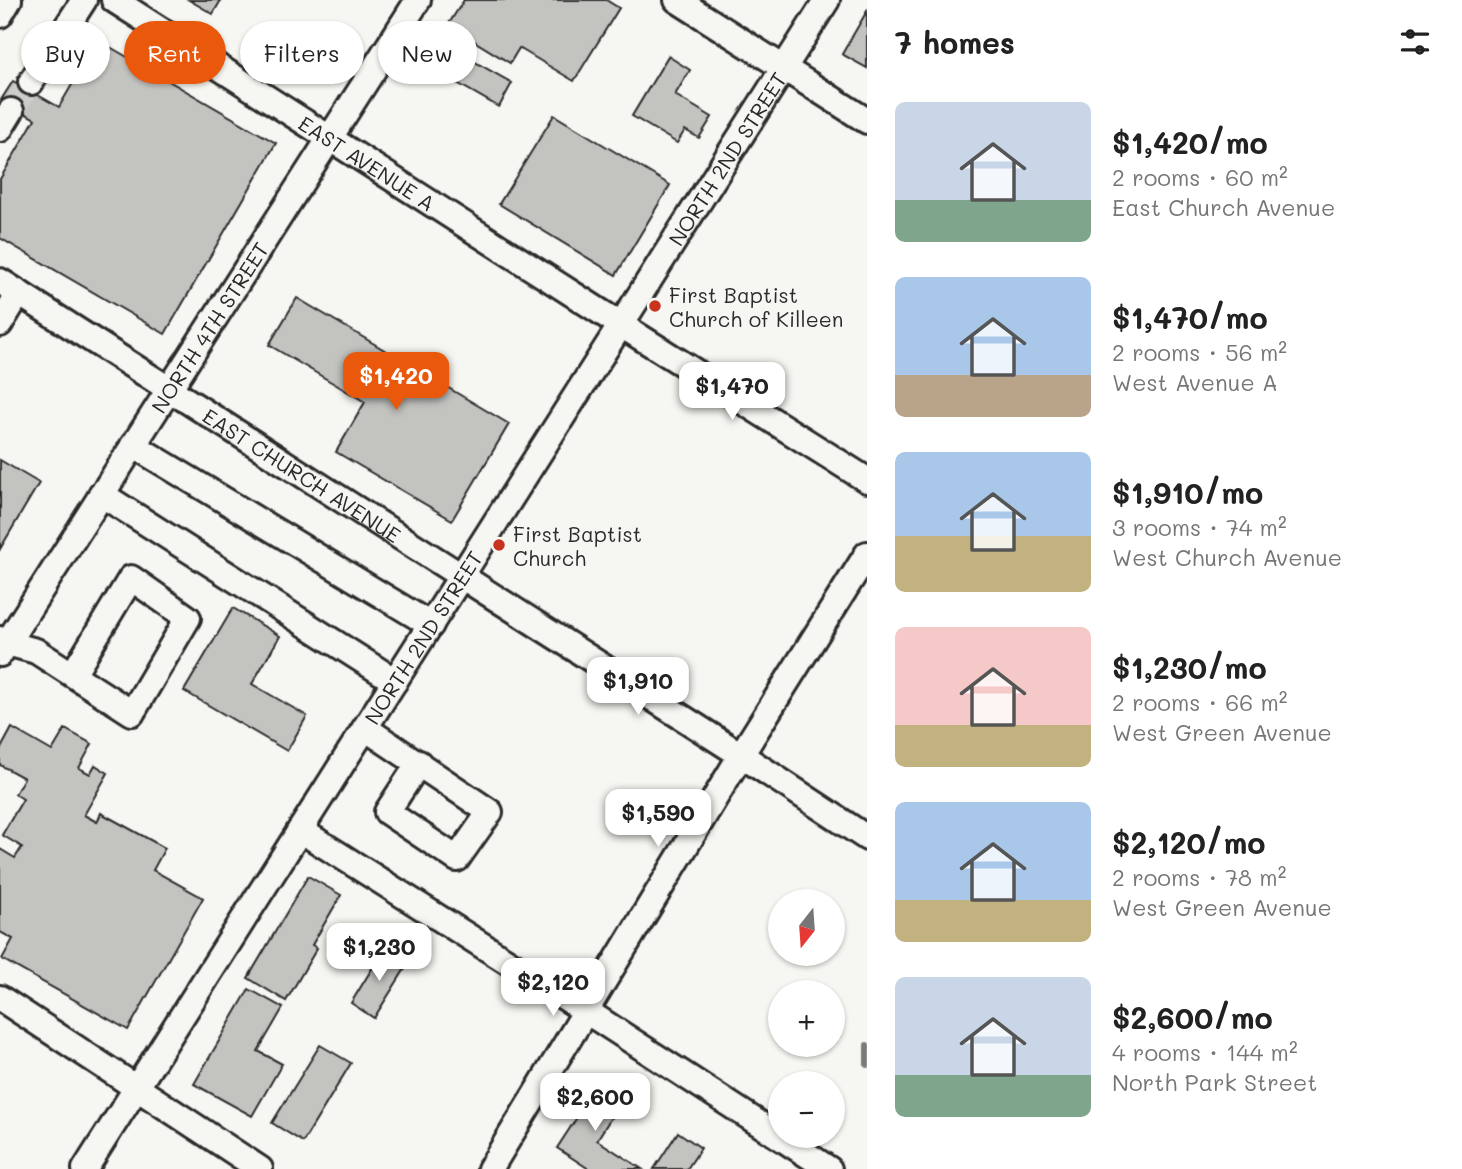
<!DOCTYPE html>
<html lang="en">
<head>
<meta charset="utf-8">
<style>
	:root { --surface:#fff; --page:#f2f2f2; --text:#222; --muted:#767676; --accent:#ea580c }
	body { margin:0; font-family:Mali,sans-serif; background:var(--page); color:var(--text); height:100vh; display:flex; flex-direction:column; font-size:26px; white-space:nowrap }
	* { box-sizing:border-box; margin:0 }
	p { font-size:23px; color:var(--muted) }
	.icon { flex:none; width:38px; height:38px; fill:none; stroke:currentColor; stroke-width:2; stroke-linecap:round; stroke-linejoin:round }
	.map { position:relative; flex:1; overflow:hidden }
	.drawer { display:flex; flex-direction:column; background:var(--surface); width:595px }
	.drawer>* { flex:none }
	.top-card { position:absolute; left:21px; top:21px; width:665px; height:63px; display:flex; gap:14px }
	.needle { width:46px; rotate:197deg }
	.tools { position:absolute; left:768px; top:889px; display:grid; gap:14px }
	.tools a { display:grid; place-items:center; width:77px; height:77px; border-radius:50%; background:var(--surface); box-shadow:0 2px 5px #0004; font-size:35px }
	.price { position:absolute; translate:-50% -60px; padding:0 16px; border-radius:14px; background:#fff; color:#222; font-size:23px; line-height:46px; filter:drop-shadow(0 2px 4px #0008) }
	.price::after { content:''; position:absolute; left:50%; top:42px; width:21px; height:16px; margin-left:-10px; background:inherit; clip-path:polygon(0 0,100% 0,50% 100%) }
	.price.current { background:var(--accent); color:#fff }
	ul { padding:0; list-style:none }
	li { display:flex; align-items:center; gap:21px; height:175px; padding:0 28px }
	li span { display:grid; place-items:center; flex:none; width:196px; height:140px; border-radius:10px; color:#555 }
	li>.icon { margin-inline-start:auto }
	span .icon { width:84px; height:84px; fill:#fffc; stroke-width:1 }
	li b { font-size:30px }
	h2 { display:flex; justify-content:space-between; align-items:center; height:84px; padding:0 28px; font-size:30px }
	.chip { padding:0 24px; border-radius:32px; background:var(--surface); box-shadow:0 2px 5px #0004; font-size:24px; line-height:63px }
	.chip.current { background:var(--accent); color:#fff }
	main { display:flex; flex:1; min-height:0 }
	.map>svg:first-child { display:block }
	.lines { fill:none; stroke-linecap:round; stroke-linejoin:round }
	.stream { stroke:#7a7a78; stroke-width:6 }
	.building { fill:#c3c3c0; stroke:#2b2b2b; stroke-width:2 }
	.minor-tunnel { stroke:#cdcdca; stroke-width:24; stroke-dasharray:24 12; stroke-linecap:butt }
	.minor-casing { stroke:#2b2b2b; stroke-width:30 }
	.minor { stroke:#f6f6f2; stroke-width:24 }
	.poi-dot { fill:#c8321e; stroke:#f6f6f2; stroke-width:2.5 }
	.labels { text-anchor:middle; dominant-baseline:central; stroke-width:7; stroke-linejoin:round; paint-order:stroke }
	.street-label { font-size:21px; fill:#2b2b2b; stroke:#f6f6f2 }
	.poi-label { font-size:21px; fill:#2b2b2b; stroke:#f6f6f2; text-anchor:start }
</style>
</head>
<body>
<main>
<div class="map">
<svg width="867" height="1169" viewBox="0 0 867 1169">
	<rect width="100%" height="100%" fill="#f6f6f2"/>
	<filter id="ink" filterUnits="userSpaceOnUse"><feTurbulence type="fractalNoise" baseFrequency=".0143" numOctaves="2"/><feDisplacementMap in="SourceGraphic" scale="14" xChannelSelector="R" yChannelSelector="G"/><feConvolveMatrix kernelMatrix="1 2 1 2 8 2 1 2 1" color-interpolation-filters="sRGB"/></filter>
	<g filter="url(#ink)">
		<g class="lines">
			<!-- stream -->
			<path class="stream" d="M867 1045V1065"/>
		</g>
		<!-- building -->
		<g class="building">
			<path d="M189 0H221L213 14Z"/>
			<path d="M464 0H606L619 8 574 81 519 48 510 63 448 25Z"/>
			<path d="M867 11V68L842 54Z"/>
			<path d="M98 40 276 143 165 334 0 238V179L35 119 1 100 13 81 59 107Z"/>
			<path d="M438 41 512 83 499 107 424 64Z"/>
			<path d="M668 56 690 70 675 95 712 117 699 138 685 130 677 143 632 116Z"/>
			<path d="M554 115 670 185 616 275 499 204Z"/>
			<path d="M297 298 509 424 452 520 336 452 365 402 269 345Z"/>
			<path d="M0 460 39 483 0 549Z"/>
			<path d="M233 608 280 636 252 684 307 716 287 751 184 691Z"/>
			<path d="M12 728 52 751 65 729 92 744 79 768 90 774 95 765 108 773 84 815 97 822 101 813 165 848 153 870 203 898 128 1030 2 959 13 939 0 932V849L15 858 22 847 2 835 23 799 15 794 24 778 0 765V750Z"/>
			<path d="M308 876 341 895 312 945 317 948 286 1001 248 978Z"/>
			<path d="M384 949 408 964 374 1018 351 1003Z"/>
			<path d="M249 989 283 1008 258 1051 282 1064 252 1116 194 1084Z"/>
			<path d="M320 1045 351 1063 303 1142 272 1123Z"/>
			<path d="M600 1082 624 1097 597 1140 642 1169H589L557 1148Z"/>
			<path d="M678 1132 701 1148 687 1169H654Z"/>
		</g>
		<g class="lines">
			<!-- minor-tunnel -->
			<path class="minor-tunnel" d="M11 111 31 82"/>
			<!-- minor casing -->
			<g class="minor-casing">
				<g id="minor">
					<path id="s1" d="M114 0 621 325 867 480"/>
					<path d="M677 0 867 121"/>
					<path d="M0 15 9 0"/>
					<path d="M31 82 84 0"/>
					<path d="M0 129 11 111"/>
					<path id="s2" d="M0 281 741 755 867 838"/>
					<path d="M0 324 19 293"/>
					<path d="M133 445 431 625"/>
					<path d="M101 494 395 681"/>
					<path d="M0 639 7 643 36 651 132 713 188 618 131 578 73 674"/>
					<path id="s3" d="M0 654 418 0"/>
					<path d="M365 728 490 812 457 859 387 812 419 763"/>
					<path d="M300 830 586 1011 829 1169"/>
					<path d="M0 998 260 1169"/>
					<path id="s4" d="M85 1169 827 0"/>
					<path d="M490 1169 741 755 867 554"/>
				</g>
			</g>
			<!-- minor -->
			<use href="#minor" class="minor"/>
		</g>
	</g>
	<!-- markers -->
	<g class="poi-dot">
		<circle cx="655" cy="306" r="7"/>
		<circle cx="499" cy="545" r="7"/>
	</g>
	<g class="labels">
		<!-- street labels -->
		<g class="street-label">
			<text stroke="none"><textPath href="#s4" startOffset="1197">NORTH 2ND STREET</textPath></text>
			<text stroke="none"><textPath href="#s1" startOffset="301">EAST AVENUE A</textPath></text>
			<text stroke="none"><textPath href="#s3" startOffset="388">NORTH 4TH STREET</textPath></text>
			<text stroke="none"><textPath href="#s2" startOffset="359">EAST CHURCH AVENUE</textPath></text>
			<text stroke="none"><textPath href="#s4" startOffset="630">NORTH 2ND STREET</textPath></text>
		</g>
		<!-- poi labels -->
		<g class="poi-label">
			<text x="669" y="294">First Baptist<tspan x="669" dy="24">Church of Killeen</tspan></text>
			<text x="513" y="533">First Baptist<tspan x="513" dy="24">Church</tspan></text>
		</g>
	</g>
</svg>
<div class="tools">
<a><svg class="needle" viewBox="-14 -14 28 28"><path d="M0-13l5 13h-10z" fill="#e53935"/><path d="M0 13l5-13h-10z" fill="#767676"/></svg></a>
<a>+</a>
<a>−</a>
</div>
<b class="price current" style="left:396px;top:412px">$1,420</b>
<b class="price" style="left:732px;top:422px">$1,470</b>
<b class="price" style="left:638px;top:717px">$1,910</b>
<b class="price" style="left:658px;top:849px">$1,590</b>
<b class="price" style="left:379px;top:983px">$1,230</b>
<b class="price" style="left:553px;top:1018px">$2,120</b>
<b class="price" style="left:595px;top:1133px">$2,600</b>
<div class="top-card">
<a class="chip">Buy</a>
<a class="chip current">Rent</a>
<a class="chip">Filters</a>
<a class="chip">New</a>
</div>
</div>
<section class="drawer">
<h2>7 homes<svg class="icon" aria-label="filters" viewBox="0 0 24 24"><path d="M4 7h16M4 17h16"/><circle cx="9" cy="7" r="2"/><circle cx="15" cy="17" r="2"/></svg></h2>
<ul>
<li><span style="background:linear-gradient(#c9d6e8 70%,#7fa58c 0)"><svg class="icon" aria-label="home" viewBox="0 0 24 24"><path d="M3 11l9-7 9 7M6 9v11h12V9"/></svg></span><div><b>$1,420/mo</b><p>2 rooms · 60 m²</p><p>East Church Avenue</p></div></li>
<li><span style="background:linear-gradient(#a9c7e8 70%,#b9a48a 0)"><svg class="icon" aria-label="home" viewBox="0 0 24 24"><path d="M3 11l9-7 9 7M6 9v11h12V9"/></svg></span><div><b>$1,470/mo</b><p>2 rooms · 56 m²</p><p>West Avenue A</p></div></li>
<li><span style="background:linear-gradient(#a9c7e8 60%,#c2b280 0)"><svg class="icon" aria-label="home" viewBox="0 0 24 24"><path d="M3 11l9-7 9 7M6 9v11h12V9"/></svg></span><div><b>$1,910/mo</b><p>3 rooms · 74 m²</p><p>West Church Avenue</p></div></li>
<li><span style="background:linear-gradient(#f6c9c9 70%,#c2b280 0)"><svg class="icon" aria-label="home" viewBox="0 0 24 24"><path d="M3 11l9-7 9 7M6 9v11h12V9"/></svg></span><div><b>$1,230/mo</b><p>2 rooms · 66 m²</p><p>West Green Avenue</p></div></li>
<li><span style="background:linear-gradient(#a9c7e8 70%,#c2b280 0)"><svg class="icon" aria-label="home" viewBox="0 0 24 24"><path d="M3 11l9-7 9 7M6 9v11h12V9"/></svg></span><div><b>$2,120/mo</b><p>2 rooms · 78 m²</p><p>West Green Avenue</p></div></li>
<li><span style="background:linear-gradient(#c9d6e8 70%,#7fa58c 0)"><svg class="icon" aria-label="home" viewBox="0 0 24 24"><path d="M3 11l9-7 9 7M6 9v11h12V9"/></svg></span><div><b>$2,600/mo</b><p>4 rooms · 144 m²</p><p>North Park Street</p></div></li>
</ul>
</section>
</main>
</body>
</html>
